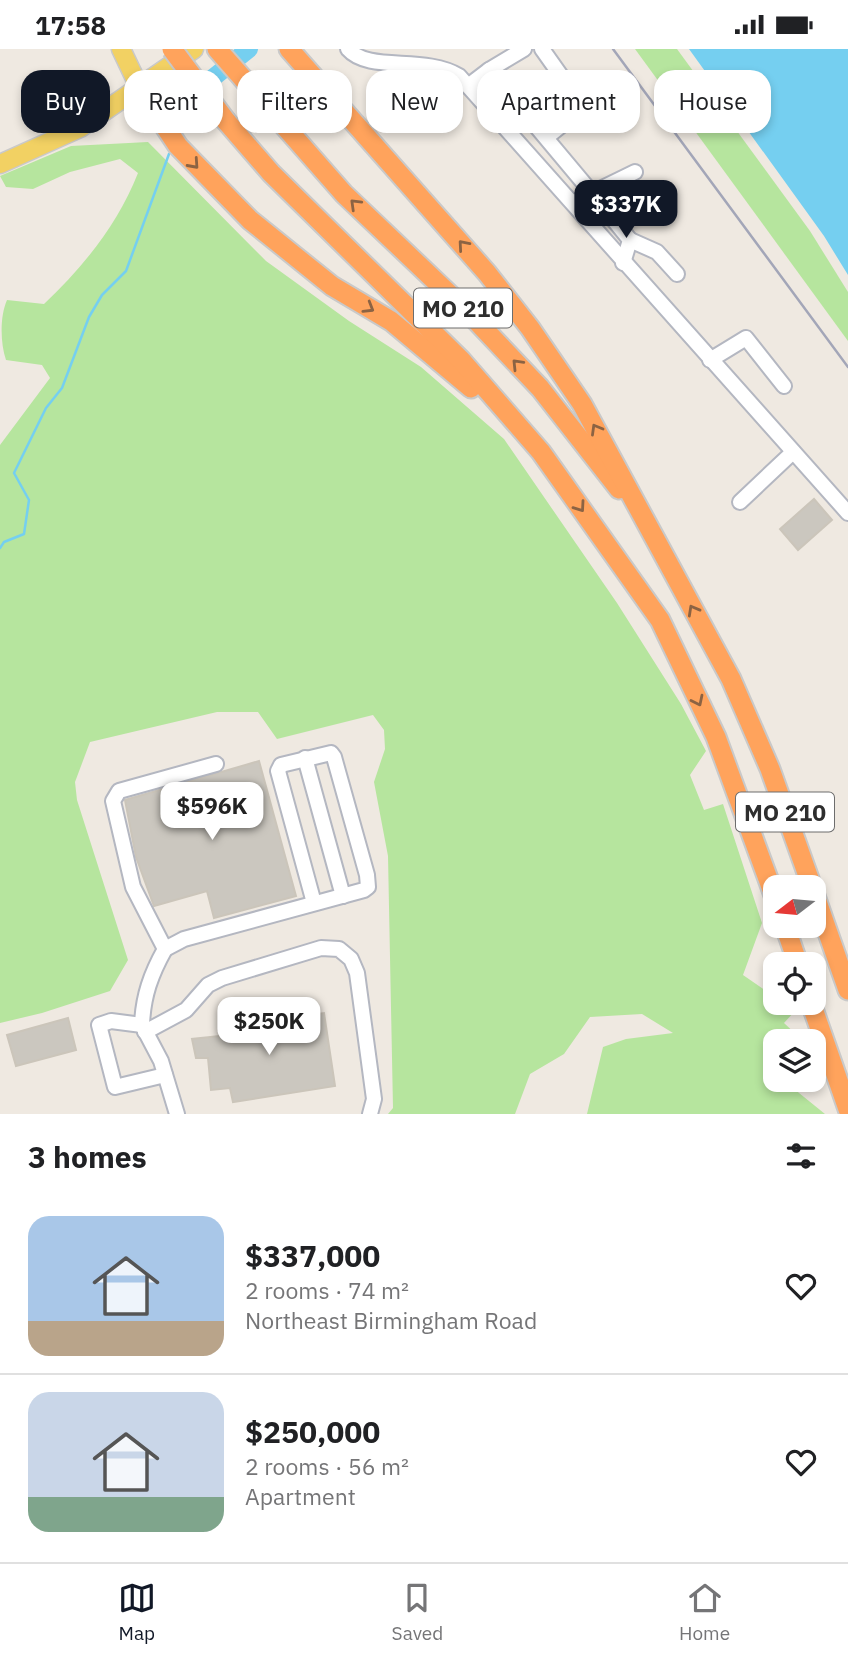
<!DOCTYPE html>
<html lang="en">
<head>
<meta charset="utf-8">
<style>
	:root { --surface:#fff; --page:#f2f2f2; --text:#202124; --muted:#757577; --line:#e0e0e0; --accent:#111827 }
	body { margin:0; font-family:"IBM Plex Sans",sans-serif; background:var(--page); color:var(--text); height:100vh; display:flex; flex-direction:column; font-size:26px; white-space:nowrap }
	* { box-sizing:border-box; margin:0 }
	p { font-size:23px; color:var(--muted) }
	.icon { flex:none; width:38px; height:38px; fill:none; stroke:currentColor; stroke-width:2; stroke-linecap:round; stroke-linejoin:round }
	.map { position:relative; height:1065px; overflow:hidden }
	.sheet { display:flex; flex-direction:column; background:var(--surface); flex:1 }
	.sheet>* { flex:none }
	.hud { position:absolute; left:21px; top:21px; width:807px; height:63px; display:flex; gap:14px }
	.needle { width:46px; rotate:254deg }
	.fabs { position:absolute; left:763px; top:826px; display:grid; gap:14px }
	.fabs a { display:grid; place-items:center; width:63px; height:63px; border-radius:14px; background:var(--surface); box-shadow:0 4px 10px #0003; font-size:35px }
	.price { position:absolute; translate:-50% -60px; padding:0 16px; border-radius:14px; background:#fff; color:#222; font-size:23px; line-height:46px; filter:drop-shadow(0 2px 4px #0008) }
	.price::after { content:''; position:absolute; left:50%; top:42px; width:21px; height:16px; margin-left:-10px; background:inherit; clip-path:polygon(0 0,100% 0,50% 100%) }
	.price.active { background:var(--accent); color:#fff }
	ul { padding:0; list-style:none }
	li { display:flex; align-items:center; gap:21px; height:175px; padding:0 28px }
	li+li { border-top:2px solid var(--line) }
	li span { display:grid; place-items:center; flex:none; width:196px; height:140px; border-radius:21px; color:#555 }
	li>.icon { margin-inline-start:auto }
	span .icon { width:84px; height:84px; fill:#fffc; stroke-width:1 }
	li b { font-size:30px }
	h2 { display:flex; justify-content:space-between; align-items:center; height:84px; padding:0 28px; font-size:30px }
	.tag { padding:0 24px; border-radius:21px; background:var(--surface); box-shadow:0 4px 10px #0003; font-size:24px; line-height:63px }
	.tag.active { background:var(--accent); color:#fff }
	.status { display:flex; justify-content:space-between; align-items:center; height:49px; padding:0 35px; background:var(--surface); direction:ltr }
	.status svg { height:19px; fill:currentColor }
	.dock { display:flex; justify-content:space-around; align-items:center; height:98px; border-top:2px solid var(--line); background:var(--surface); font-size:19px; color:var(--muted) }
	.dock a { display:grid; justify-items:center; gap:4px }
	.dock .active { color:var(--accent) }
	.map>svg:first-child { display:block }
	.green { fill:#b6e59e }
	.water { fill:#75cff0 }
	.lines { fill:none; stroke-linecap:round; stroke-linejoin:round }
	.stream { stroke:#75cff0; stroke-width:2.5 }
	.river { stroke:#75cff0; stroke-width:18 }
	.building { fill:#cbc7bf; stroke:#cbc5ba; stroke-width:2 }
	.minor-casing { stroke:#b4b7c1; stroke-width:18 }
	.major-casing { stroke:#c9c9c9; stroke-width:21 }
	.highway-casing { stroke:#c9c9c9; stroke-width:23 }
	.minor { stroke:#fff; stroke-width:14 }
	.major { stroke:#f2d163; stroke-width:18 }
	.highway { stroke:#ffa35c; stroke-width:19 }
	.rail { stroke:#a3a6b8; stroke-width:2.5 }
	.highway-bridge-casing { stroke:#c9c9c9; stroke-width:23; stroke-linecap:butt }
	.highway-bridge { stroke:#ffa35c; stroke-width:19 }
	.oneway { stroke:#8c6343 }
	.labels { text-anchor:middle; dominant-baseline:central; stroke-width:5; stroke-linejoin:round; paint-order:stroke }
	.shield { fill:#fff; stroke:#6d6d6d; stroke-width:2 }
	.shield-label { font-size:23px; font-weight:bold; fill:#2e2e2e }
</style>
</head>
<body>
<div class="status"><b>17:58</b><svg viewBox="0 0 49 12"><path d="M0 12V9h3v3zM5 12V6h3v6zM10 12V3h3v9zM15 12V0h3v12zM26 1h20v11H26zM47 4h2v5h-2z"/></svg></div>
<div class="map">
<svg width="848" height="1065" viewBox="0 0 848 1065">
	<rect width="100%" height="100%" fill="#efe9e1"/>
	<!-- green -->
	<g class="green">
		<path d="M635 0H677L810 182 848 243V292Z"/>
		<path d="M148 93 266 212 349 272 421 318 504 390 617 554 681 655 706 702 690 726 704 761 723 755 762 874 743 926 775 948V954H783L795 962 784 974 799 988 796 992H775V1031H783L825 1065H587L603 998 626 990 673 984 642 965 590 968 564 1005 530 1025 515 1065H388L393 1059 388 807 374 733 385 700 384 681 373 666 277 690 258 663H217L90 693 75 733 77 751 128 911 110 942 42 964 0 974V396L50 329 42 316 6 311C0 293 0 267 7 251L44 255C84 217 118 175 138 124L120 110 70 123 33 140 6 138 0 127 71 97Z"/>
	</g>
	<!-- water -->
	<path class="water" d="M689 0H848V226L824 187Z"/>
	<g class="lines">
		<!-- stream -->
		<path class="stream" d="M0 499 4 493 24 485 29 451 14 424 46 359 62 339 89 268 102 246 126 222 169 105"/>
		<!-- river -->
		<path class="river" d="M178 75 189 48 249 0"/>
	</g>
	<!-- building -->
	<g class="building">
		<path d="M814 450 832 471 798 501 780 480Z"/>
		<path d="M259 712 296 847 214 869 207 842 154 857 136 808 125 751Z"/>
		<path d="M324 964 335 1037 233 1053 230 1039 211 1041 208 1009H196L192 990 220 987 221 978Z"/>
		<path d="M68 969 76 1001 16 1017 7 986Z"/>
	</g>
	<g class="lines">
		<!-- minor casing -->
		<g class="minor-casing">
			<g id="minor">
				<path d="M348 0C369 24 424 6 459 27L848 464"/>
				<path d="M542 0 576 48 573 67 547 88"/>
				<path d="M489 21 524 0"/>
				<path d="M468 37 489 21 592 144 635 123"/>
				<path d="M573 154 592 144 630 191 623 214"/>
				<path d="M630 191 657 203 677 225"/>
				<path d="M710 311 746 289 784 337"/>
				<path d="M740 453 793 403"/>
				<path d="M305 709 343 847"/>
				<path d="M165 900 184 890 364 841 368 838 367 826 334 708 331 704 281 716 278 722 314 854"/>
				<path d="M142 976C143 947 151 925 165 900L133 838 113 752 119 742 216 715"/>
				<path d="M142 976 111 972 99 976 115 1038 165 1026"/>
				<path d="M142 976 161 1012 177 1065"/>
				<path d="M145 983 186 961 208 936 222 929 321 899 339 900 351 910 357 924 374 1050 370 1065"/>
			</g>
		</g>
		<!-- major casing -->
		<g class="major-casing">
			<g id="major">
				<path d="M121 0 140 40"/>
				<path d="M0 115 80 79 194 0"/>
			</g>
		</g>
		<!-- highway casing -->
		<g class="highway-casing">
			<g id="highway">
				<path d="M217 0 344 145 469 264 540 339 619 440"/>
				<path d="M289 0 487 224 530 279 582 355 731 630 770 720 812 838"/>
				<path d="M140 40 178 97 250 171 332 237 391 272 471 339"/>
				<path d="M226 72 271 124 461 311 541 403 660 571 716 688 775 849"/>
				<path d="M814 844 848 941"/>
				<path d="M785 877 798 915"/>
				<path d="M811 954 848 1060"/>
			</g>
		</g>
		<!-- minor -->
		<use href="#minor" class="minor"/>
		<!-- major -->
		<use href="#major" class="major"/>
		<!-- highway -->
		<use href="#highway" class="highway"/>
		<!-- rail -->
		<path class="rail" d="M613 0 848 318"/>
		<!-- highway-bridge casing -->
		<g class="highway-bridge-casing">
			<path id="highway-bridge" d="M172 0 226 72"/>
		</g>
		<!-- highway-bridge -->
		<use href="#highway-bridge" class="highway-bridge"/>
	</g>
	<!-- one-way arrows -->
	<defs><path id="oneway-chevron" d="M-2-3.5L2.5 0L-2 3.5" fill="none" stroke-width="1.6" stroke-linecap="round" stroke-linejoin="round" transform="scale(1.75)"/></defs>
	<g class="oneway">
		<use href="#oneway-chevron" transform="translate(194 115) rotate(48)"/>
		<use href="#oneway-chevron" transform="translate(355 155) rotate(-136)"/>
		<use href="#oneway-chevron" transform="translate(463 196) rotate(-131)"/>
		<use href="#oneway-chevron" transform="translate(369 259) rotate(31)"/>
		<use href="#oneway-chevron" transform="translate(517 315) rotate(-134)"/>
		<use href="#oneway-chevron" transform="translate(596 380) rotate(-120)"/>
		<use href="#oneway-chevron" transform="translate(580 458) rotate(55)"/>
		<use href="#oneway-chevron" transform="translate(693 561) rotate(-119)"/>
		<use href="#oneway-chevron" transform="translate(698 652) rotate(64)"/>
	</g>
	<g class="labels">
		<!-- shield labels -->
		<g class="shield">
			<rect x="414" y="239.5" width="98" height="39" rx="5"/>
			<rect x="736" y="743.5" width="98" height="39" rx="5"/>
		</g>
		<g class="shield-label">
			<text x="463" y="259">MO 210</text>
			<text x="785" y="763">MO 210</text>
		</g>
	</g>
</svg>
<div class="fabs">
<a><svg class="needle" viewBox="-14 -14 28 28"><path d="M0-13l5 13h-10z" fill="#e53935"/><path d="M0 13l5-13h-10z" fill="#757577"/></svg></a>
<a><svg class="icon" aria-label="locate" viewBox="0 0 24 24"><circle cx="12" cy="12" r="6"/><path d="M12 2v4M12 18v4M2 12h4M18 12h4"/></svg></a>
<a><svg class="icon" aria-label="layers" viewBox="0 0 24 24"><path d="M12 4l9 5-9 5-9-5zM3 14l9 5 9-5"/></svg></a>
</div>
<b class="price active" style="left:626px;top:191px">$337K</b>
<b class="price" style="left:212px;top:793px">$596K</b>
<b class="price" style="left:269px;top:1008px">$250K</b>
<div class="hud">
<a class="tag active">Buy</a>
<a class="tag">Rent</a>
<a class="tag">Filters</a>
<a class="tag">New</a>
<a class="tag">Apartment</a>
<a class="tag">House</a>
</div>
</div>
<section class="sheet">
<h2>3 homes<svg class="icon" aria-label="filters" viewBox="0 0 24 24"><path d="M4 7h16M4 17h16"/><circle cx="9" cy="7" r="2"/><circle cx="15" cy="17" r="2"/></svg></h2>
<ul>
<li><span style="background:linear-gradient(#a9c7e8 75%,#b9a48a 0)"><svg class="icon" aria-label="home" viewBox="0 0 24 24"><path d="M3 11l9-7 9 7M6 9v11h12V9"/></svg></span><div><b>$337,000</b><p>2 rooms · 74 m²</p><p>Northeast Birmingham Road</p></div><svg class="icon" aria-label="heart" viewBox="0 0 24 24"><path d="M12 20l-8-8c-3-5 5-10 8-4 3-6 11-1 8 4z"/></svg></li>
<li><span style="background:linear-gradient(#c9d6e8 75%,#7fa58c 0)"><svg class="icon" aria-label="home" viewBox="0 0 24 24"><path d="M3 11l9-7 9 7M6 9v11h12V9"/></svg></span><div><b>$250,000</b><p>2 rooms · 56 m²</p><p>Apartment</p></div><svg class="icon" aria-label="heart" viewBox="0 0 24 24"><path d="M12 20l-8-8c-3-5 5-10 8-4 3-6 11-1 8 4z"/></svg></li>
</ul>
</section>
<nav class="dock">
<a class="active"><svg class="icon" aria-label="map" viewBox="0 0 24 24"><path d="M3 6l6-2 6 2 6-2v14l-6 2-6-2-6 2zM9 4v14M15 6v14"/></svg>Map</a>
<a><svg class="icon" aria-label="saved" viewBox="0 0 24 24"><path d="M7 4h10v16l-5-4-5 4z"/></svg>Saved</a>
<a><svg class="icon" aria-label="home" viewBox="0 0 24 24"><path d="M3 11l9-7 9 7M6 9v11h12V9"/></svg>Home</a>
</nav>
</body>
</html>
